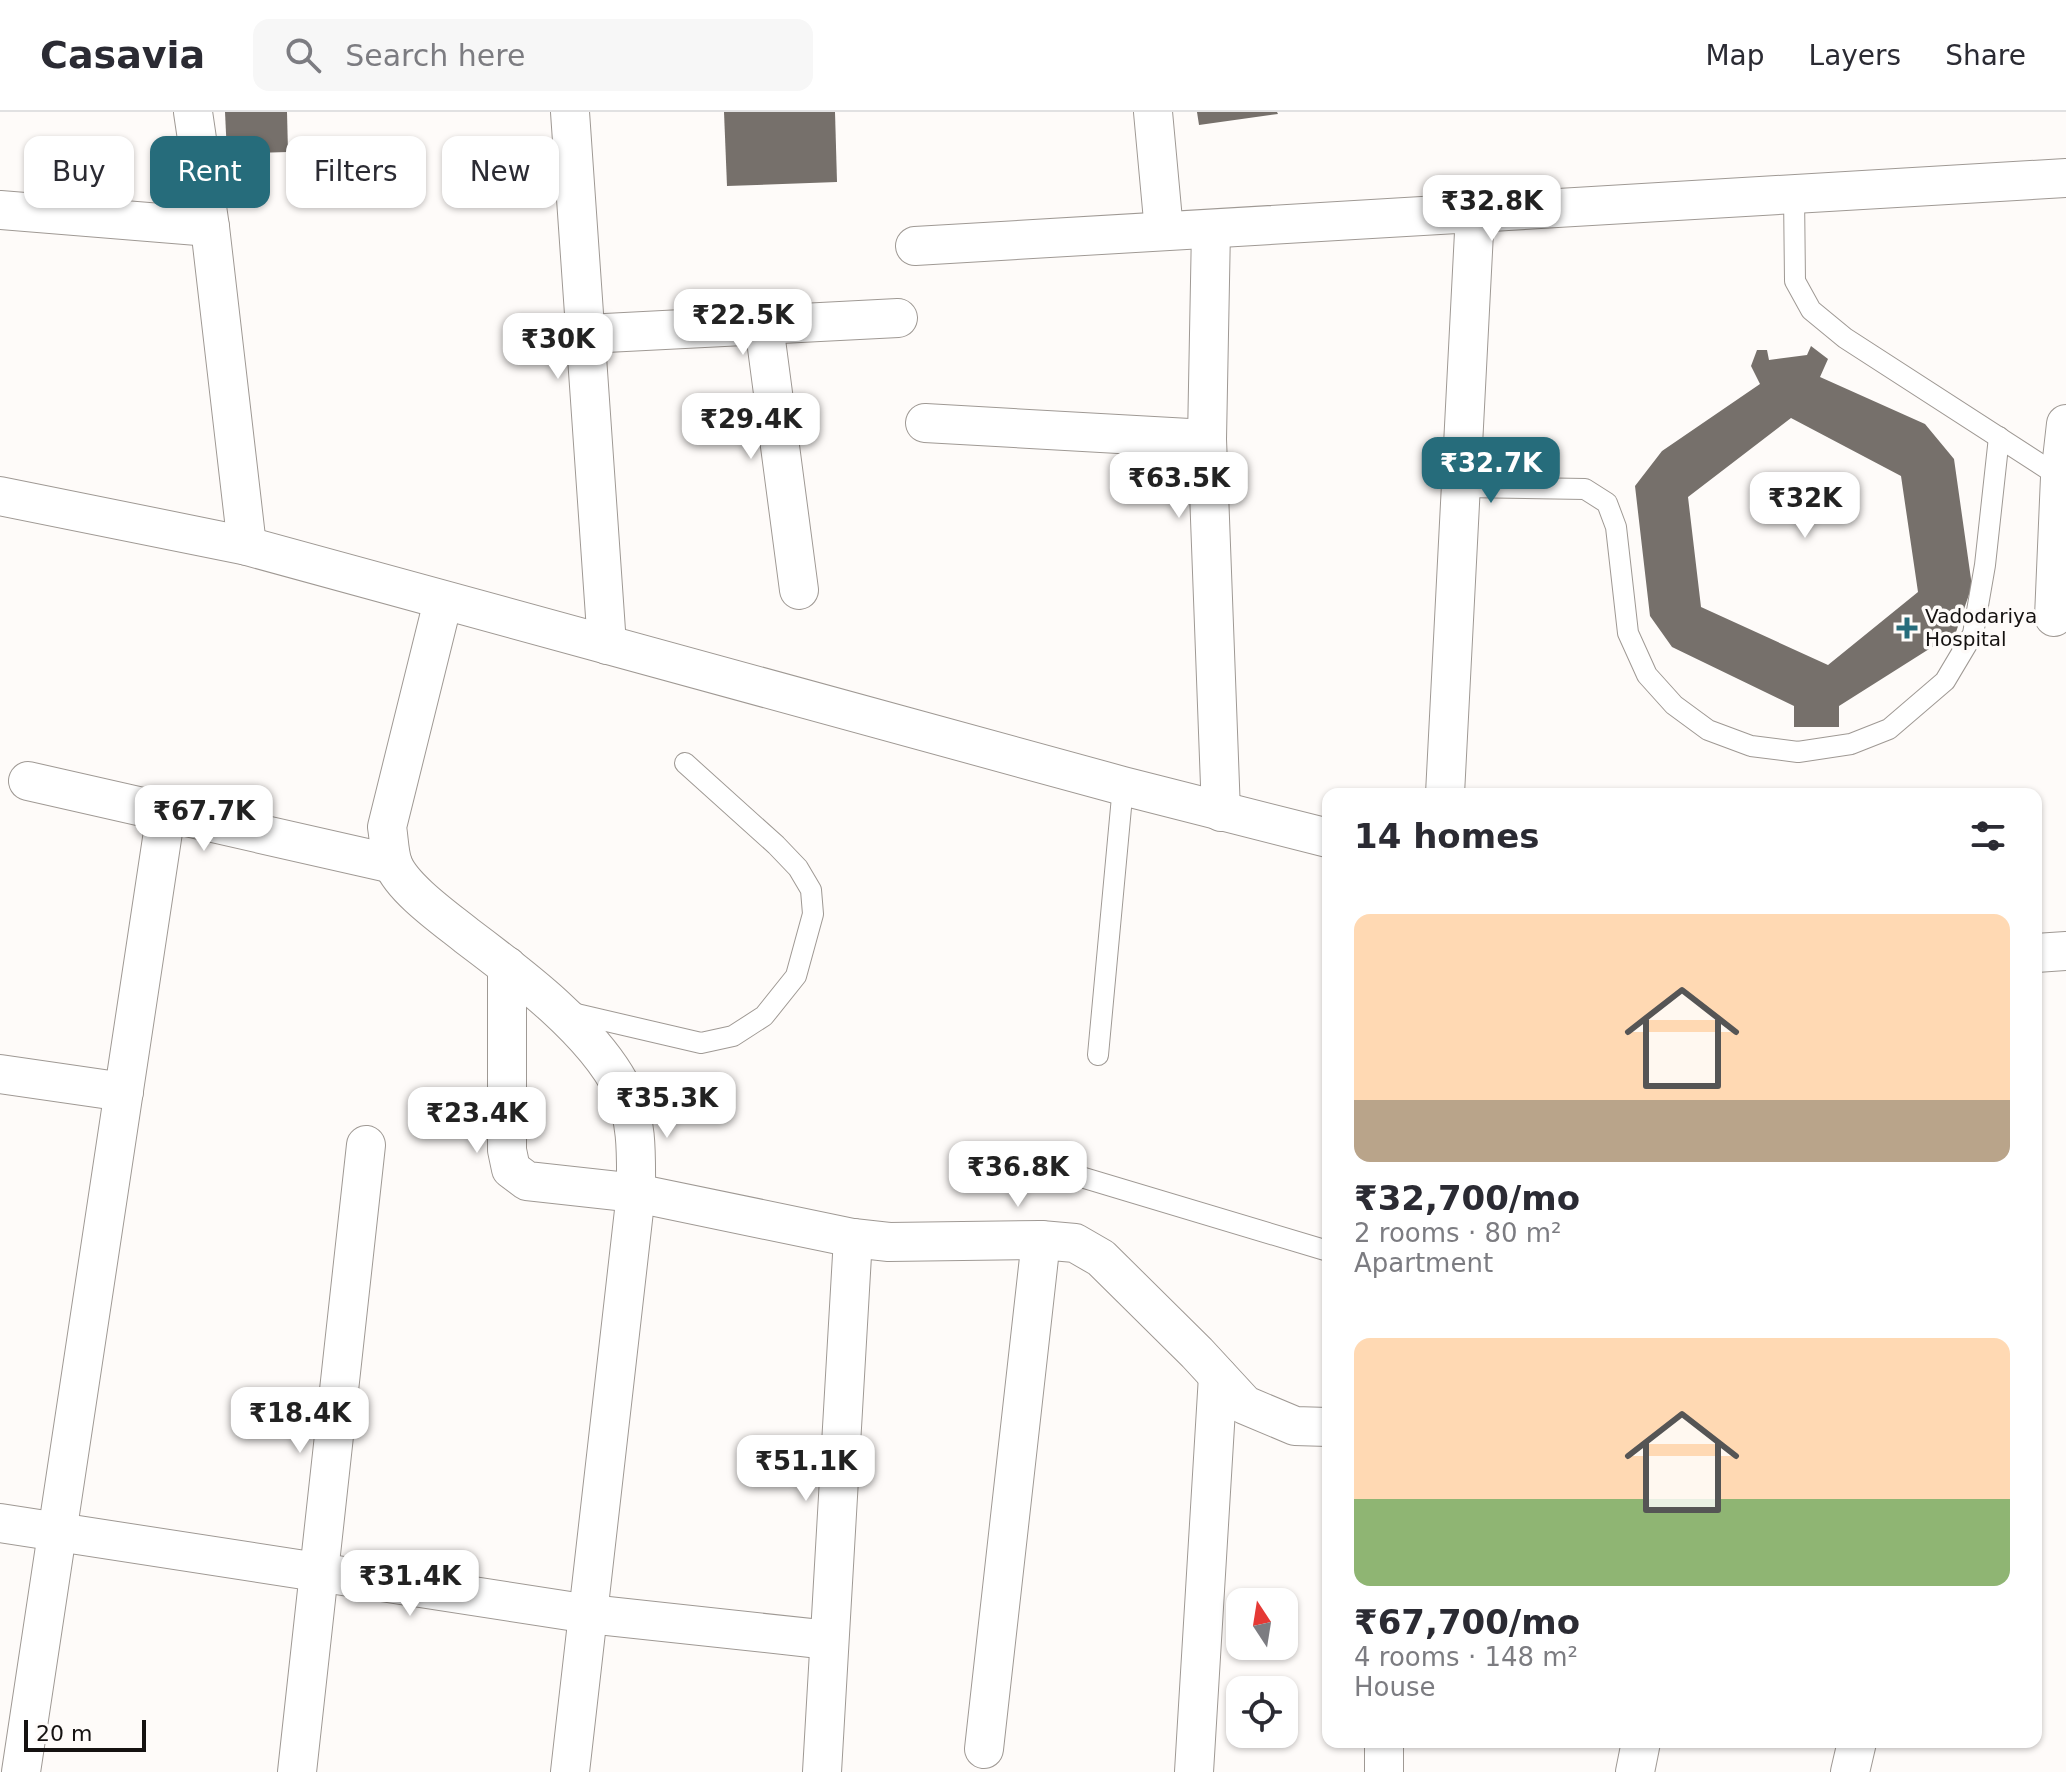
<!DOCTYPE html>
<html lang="en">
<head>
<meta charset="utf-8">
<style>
	:root { --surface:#fff; --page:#f7f7f7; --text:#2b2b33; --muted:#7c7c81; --line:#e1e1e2; --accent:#266c7b }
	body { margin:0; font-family:"DejaVu Sans",sans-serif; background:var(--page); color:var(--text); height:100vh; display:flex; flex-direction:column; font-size:30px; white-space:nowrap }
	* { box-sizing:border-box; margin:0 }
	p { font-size:26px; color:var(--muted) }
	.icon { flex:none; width:44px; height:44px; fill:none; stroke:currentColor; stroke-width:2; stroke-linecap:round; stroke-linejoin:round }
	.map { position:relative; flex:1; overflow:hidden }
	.panel { position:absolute; left:1322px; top:676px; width:720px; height:960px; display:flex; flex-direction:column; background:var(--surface); border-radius:16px; box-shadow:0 2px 6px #0004 }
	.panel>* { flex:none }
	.banner { position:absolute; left:24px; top:24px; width:760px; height:72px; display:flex; gap:16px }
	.needle { width:52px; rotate:348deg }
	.buttons { position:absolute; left:1226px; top:1476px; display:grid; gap:16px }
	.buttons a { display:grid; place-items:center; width:72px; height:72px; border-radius:16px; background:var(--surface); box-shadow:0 2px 6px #0004; font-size:40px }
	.scale { position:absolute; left:24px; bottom:20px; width:122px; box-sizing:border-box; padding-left:8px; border:4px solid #151211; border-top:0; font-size:22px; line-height:28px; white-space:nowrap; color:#151211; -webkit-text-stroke:6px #fefbf9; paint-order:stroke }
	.price { position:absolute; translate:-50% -68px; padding:0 18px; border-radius:16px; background:#fff; color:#222; font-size:26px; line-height:52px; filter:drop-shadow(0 2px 4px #0008) }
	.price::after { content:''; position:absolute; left:50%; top:48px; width:24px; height:18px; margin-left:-12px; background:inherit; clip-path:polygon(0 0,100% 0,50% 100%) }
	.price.active { background:var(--accent); color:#fff }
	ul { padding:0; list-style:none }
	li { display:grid; align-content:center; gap:16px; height:424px; padding:0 32px }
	li span { display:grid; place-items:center; height:248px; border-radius:16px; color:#555 }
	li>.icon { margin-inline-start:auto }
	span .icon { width:144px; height:144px; fill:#fffc; stroke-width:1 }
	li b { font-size:34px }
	h2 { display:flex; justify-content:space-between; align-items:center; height:96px; padding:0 32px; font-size:34px }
	.pill { padding:0 28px; border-radius:16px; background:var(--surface); box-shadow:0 2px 6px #0004; font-size:28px; line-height:72px }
	.pill.active { background:var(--accent); color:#fff }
	header { display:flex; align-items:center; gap:48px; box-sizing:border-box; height:112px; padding:0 40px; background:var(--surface); border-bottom:2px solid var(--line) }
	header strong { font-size:38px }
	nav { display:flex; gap:44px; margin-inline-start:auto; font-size:28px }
	.search { width:560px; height:72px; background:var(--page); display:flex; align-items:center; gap:20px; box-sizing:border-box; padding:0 28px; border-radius:16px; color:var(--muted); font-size:30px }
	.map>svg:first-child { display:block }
	.building { fill:#76706b; fill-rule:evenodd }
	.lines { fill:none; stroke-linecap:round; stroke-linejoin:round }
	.lane-casing { stroke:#9f9994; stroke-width:22 }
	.street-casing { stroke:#9f9994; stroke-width:40 }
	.lane { stroke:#fff; stroke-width:20 }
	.street { stroke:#fff; stroke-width:38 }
	.poi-dot { fill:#266c7b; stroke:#fefbf9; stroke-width:3 }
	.labels { text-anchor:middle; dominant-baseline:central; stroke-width:7; stroke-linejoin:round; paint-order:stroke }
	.poi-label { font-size:20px; fill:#151211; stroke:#fefbf9; text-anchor:start }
</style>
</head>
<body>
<header>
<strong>Casavia</strong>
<div class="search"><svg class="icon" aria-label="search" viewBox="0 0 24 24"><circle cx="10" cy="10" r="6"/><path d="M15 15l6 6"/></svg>Search here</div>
<nav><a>Map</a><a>Layers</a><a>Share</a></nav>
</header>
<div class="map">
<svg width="2066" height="1660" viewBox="0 0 2066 1660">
	<rect width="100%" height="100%" fill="#fefbf9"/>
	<!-- building -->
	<g class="building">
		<path d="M225 0H287L288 40 227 42Z"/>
		<path d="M724 0H835L837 70 727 74Z"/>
		<path d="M1197 0H1277L1278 2 1199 13Z"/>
		<path d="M1811 234 1828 247 1820 265 1925 312 1954 347 1972 474 1956 520 1839 594V615H1794V594L1672 535 1650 504 1635 374 1662 339 1760 272 1751 254 1757 238H1767L1769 248 1807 243ZM1791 306 1901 364 1918 480 1828 553 1701 495 1688 385Z"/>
	</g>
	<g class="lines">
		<!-- lane casing -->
		<g class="lane-casing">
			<g id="lane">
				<path d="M1794 82 1795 169 1811 198 1845 226 2060 365"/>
				<path d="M1461 375 1585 377 1607 391 1616 415 1628 521 1647 563 1674 593 1708 618 1751 634 1798 640 1851 632 1889 617 1945 569 1973 522 1985 453 1999 325"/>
				<path d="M568 900 701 931 733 924 764 904 796 864 813 802 811 778 798 756 776 733 685 651"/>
				<path d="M1098 943 1123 674"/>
				<path d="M1051 1056 1328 1139"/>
			</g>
		</g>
		<!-- street casing -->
		<g class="street-casing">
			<g id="street">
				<path d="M193 0 210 115 247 434"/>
				<path d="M570 0 607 533"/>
				<path d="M1153 0 1164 119"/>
				<path d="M0 98 210 115"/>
				<path d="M1211 117 1207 327 1221 700"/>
				<path d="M915 134 2066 66"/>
				<path d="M764 213 799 478"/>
				<path d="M586 222 898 206"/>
				<path d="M925 311 1207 327"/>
				<path d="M0 384 247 434 1123 674 1328 726"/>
				<path d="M443 489 387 715C389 726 389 741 393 752 403 777 446 807 467 824 519 863 594 919 623 978 638 1009 636 1047 636 1081L570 1660"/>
				<path d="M2054 505 2060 365 2066 312"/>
				<path d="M28 669 393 752"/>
				<path d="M1445 682 1475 101"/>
				<path d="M2036 841 2066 839"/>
				<path d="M507 854V1038L511 1057 527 1069 636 1081 853 1126 889 1130 1041 1128 1075 1131 1101 1146 1197 1241 1245 1293 1295 1314 1328 1315"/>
				<path d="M0 962 124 980"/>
				<path d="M0 1411 589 1502 829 1528"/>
				<path d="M1384 1630V1660"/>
				<path d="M984 1637 1041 1128"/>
				<path d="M21 1660 166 700"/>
				<path d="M297 1660 366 1033"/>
				<path d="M822 1660 853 1126"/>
				<path d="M1194 1660 1218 1264"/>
				<path d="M1635 1660 1641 1630"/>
				<path d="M1850 1660 1857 1630"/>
			</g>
		</g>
		<!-- lane -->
		<use href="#lane" class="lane"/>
		<!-- street -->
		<use href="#street" class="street"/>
	</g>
	<!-- markers -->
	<path class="poi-dot" d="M1903 504h8v8h8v8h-8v8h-8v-8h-8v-8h8z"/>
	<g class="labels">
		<!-- poi labels -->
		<g class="poi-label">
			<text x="1925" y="504">Vadodariya<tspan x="1925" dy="23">Hospital</tspan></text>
		</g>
	</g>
</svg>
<div class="buttons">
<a><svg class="needle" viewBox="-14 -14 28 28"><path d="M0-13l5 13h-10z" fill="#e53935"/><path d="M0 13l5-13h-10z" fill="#7c7c81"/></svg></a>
<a><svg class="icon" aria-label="locate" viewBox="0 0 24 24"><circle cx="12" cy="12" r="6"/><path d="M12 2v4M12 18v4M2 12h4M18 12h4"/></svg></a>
</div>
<div class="scale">20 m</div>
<b class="price" style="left:1492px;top:131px">₹32.8K</b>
<b class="price" style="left:743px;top:245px">₹22.5K</b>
<b class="price" style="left:558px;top:269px">₹30K</b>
<b class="price" style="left:751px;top:349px">₹29.4K</b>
<b class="price active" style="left:1491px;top:393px">₹32.7K</b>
<b class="price" style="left:1179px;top:408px">₹63.5K</b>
<b class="price" style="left:1805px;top:428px">₹32K</b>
<b class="price" style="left:204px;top:741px">₹67.7K</b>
<b class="price" style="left:667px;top:1028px">₹35.3K</b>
<b class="price" style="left:477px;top:1043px">₹23.4K</b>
<b class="price" style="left:1018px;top:1097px">₹36.8K</b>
<b class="price" style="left:300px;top:1343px">₹18.4K</b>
<b class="price" style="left:806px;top:1391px">₹51.1K</b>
<b class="price" style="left:410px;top:1506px">₹31.4K</b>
<div class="banner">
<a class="pill">Buy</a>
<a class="pill active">Rent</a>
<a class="pill">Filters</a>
<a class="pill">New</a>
</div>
<section class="panel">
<h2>14 homes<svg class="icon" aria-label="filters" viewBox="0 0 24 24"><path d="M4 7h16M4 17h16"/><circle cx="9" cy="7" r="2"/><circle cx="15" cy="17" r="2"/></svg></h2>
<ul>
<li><span style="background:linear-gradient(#ffd9b3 75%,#b9a48a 0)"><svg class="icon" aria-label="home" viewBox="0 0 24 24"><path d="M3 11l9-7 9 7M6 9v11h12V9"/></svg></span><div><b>₹32,700/mo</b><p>2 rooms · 80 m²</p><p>Apartment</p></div></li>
<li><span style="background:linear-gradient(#ffd9b3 65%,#8fb573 0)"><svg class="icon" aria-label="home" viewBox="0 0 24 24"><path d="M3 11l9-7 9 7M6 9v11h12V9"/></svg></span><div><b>₹67,700/mo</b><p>4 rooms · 148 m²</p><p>House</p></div></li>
</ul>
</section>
</div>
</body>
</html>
